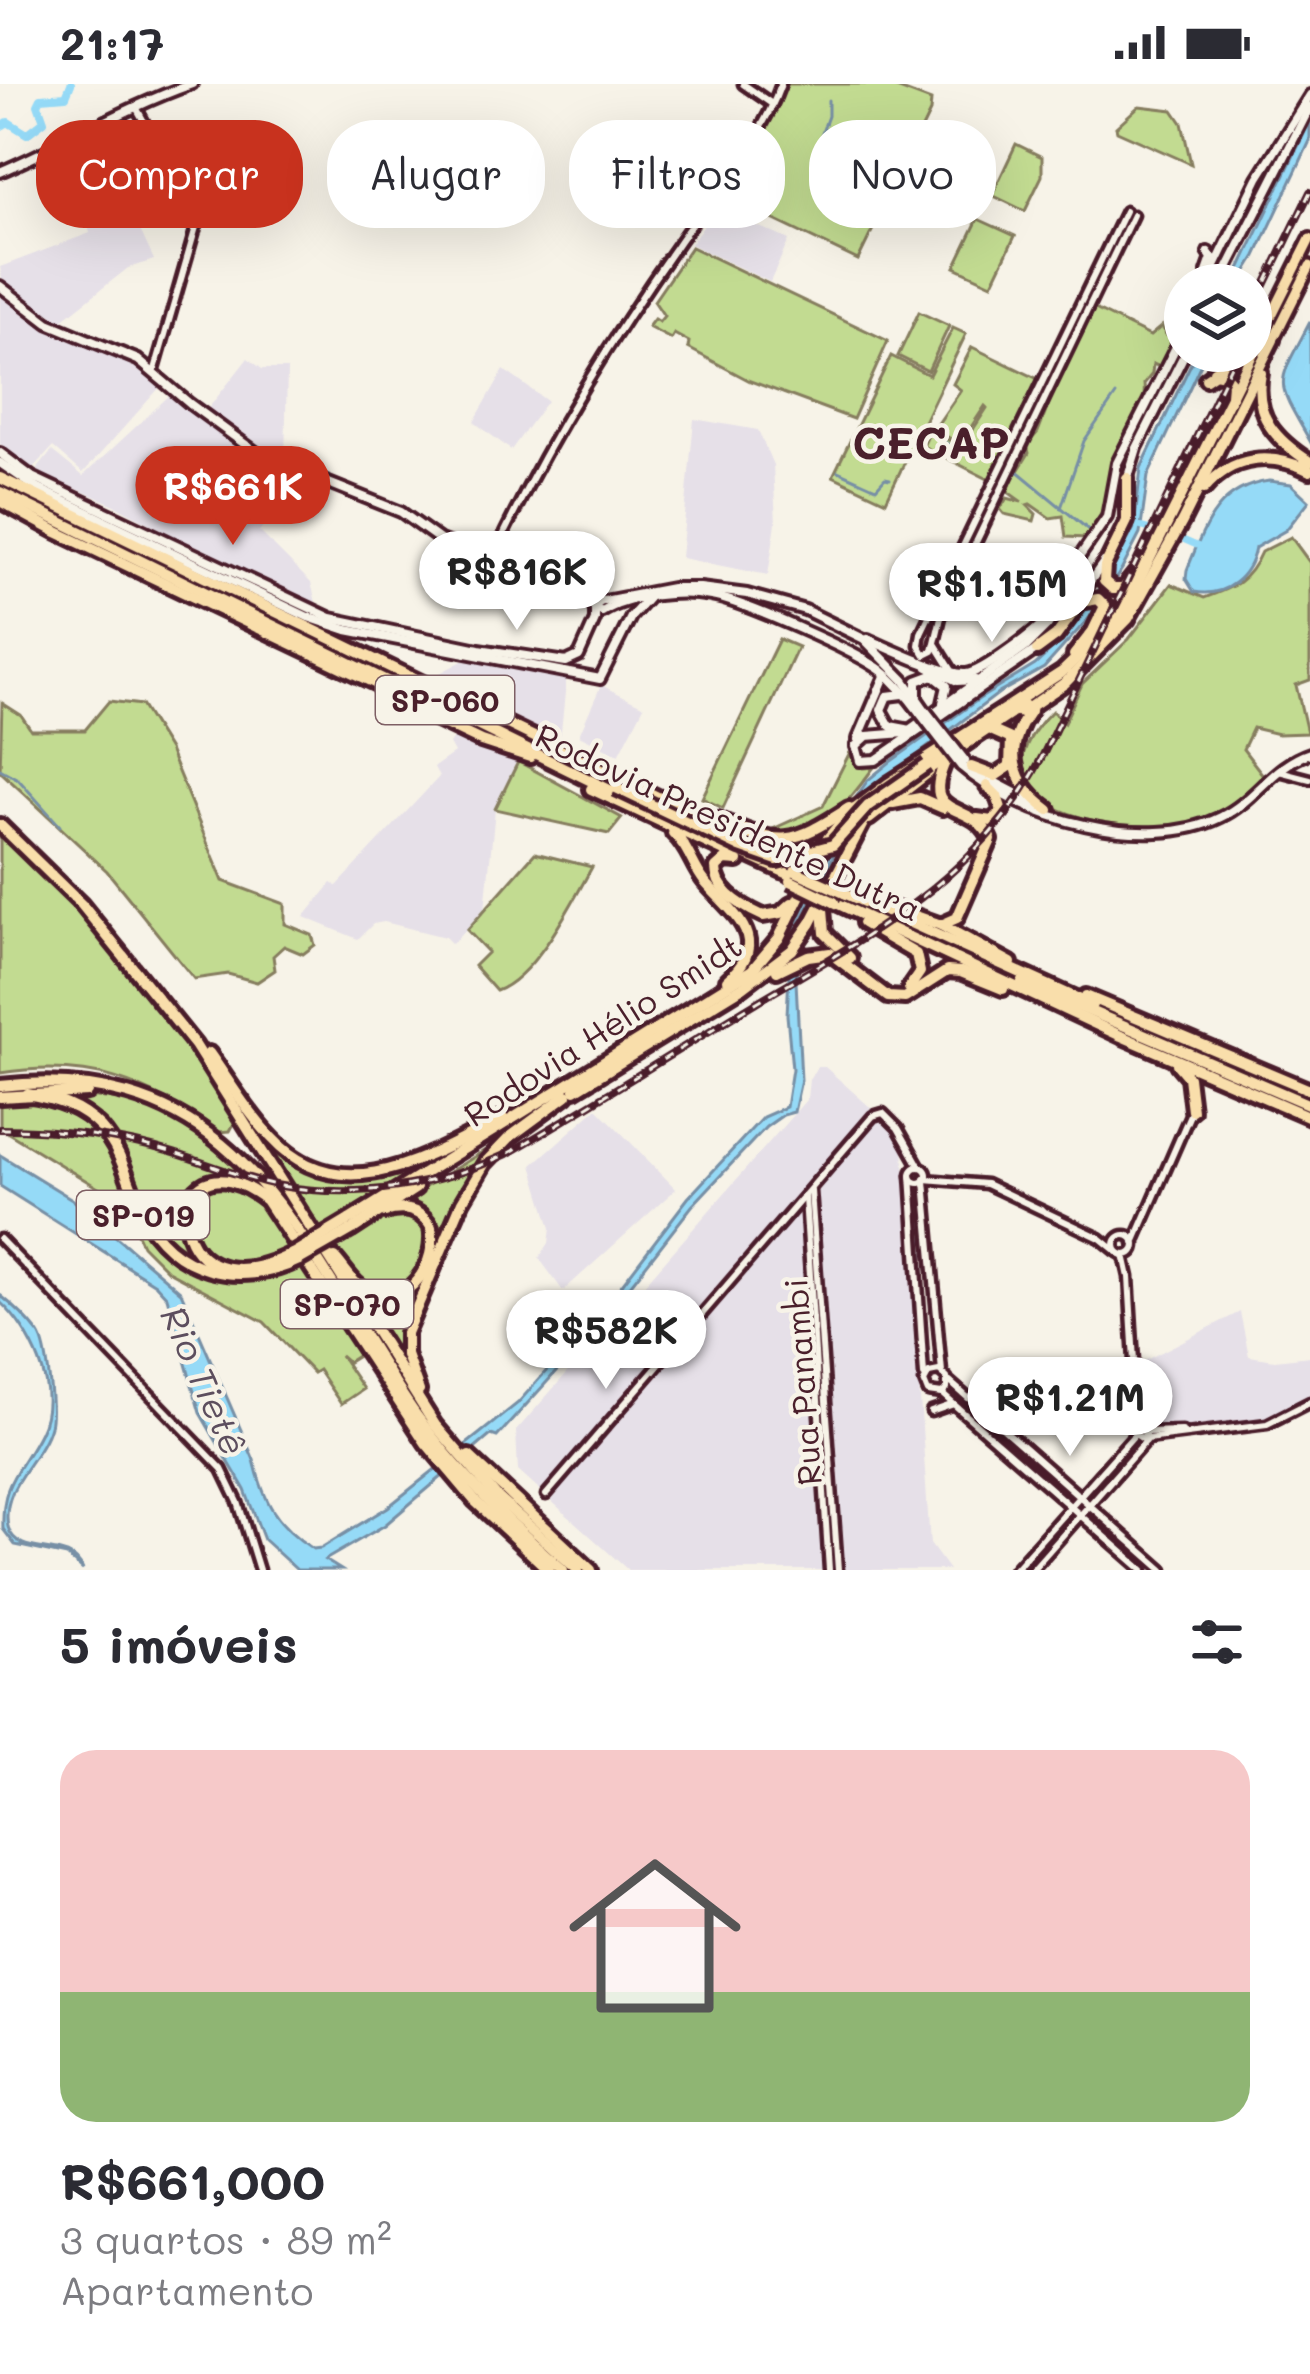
<!DOCTYPE html>
<html lang="pt">
<head>
<meta charset="utf-8">
<style>
	:root { --surface:#fff; --page:#f7f7f7; --text:#2b2b33; --muted:#7c7c81; --accent:#c8321e }
	body { margin:0; font-family:Mali,sans-serif; background:var(--page); color:var(--text); height:100vh; display:flex; flex-direction:column; font-size:45px; white-space:nowrap }
	* { box-sizing:border-box; margin:0 }
	p { font-size:39px; color:var(--muted) }
	.icon { flex:none; width:66px; height:66px; fill:none; stroke:currentColor; stroke-width:2; stroke-linecap:round; stroke-linejoin:round }
	.map { position:relative; height:1486px; overflow:hidden }
	.side { display:flex; flex-direction:column; background:var(--surface); flex:1 }
	.side>* { flex:none }
	.banner { position:absolute; left:36px; top:36px; width:1239px; height:108px; display:flex; gap:24px }
	.fabs { position:absolute; left:1164px; top:180px; display:grid; gap:24px }
	.fabs a { display:grid; place-items:center; width:108px; height:108px; border-radius:50%; background:var(--surface); box-shadow:0 12px 48px #0002; font-size:60px }
	.price { position:absolute; translate:-50% -102px; padding:0 27px; border-radius:42px; background:#fff; color:#222; font-size:39px; line-height:78px; filter:drop-shadow(0 3px 6px #0008) }
	.price::after { content:''; position:absolute; left:50%; top:72px; width:36px; height:27px; margin-left:-18px; background:inherit; clip-path:polygon(0 0,100% 0,50% 100%) }
	.price.active { background:var(--accent); color:#fff }
	ul { padding:0; list-style:none }
	li { display:grid; align-content:center; gap:24px; height:636px; padding:0 60px }
	li span { display:grid; place-items:center; height:372px; border-radius:36px; color:#555 }
	li>.icon { margin-inline-start:auto }
	span .icon { width:216px; height:216px; fill:#fffc; stroke-width:1 }
	li b { font-size:51px }
	h2 { display:flex; justify-content:space-between; align-items:center; height:144px; padding:0 60px; font-size:51px }
	.tag { padding:0 42px; border-radius:48px; background:var(--surface); box-shadow:0 12px 48px #0002; font-size:42px; line-height:108px }
	.tag.active { background:var(--accent); color:#fff }
	.status { display:flex; justify-content:space-between; align-items:center; height:84px; padding:0 60px; background:var(--surface); direction:ltr }
	.status svg { height:33px; fill:currentColor }
	.map>svg:first-child { display:block }
	.built { fill:#e6e0e8 }
	.green { fill:#c2db91; stroke:#867d5e; stroke-width:3 }
	.water { fill:#95daf7; stroke:#778fa5; stroke-width:3 }
	.lines { fill:none; stroke-linecap:round; stroke-linejoin:round }
	.stream { stroke:#778fa5; stroke-width:3 }
	.canal { stroke:#95daf7; stroke-width:6 }
	.river { stroke:#95daf7; stroke-width:8 }
	.tertiary-casing { stroke:#4a1f2b; stroke-width:15 }
	.secondary-casing { stroke:#4a1f2b; stroke-width:16 }
	.primary-casing { stroke:#4a1f2b; stroke-width:18 }
	.motorway-casing { stroke:#4a1f2b; stroke-width:20 }
	.tertiary { stroke:#f7f3e8; stroke-width:6 }
	.secondary { stroke:#f7f3e8; stroke-width:8 }
	.primary { stroke:#f9deab; stroke-width:9 }
	.motorway { stroke:#f9deab; stroke-width:10 }
	.rail-casing { stroke:#4a1f2b; stroke-width:8 }
	.rail { stroke:#f7f3e8; stroke-width:3; stroke-dasharray:9; stroke-linecap:butt }
	.secondary-bridge-casing { stroke:#4a1f2b; stroke-width:16; stroke-linecap:butt }
	.motorway-bridge-casing { stroke:#4a1f2b; stroke-width:20; stroke-linecap:butt }
	.secondary-bridge { stroke:#f7f3e8; stroke-width:8 }
	.motorway-bridge { stroke:#f9deab; stroke-width:10 }
	.labels { text-anchor:middle; dominant-baseline:central; stroke-width:9; stroke-linejoin:round; paint-order:stroke }
	.shield { fill:#f7f3e8; stroke:#7e5f64; stroke-width:3 }
	.shield-label { font-size:30px; font-weight:bold; fill:#4a1f2b }
	.street-label { font-size:33px; fill:#4a1f2b; stroke:#f7f3e8 }
	.water-label { font-size:36px; font-style:italic; fill:#5d4e5e; stroke:#f7f3e8 }
	.district-label { font-size:45px; font-weight:bold; fill:#4a1f2b; stroke:#f7f3e8 }
</style>
</head>
<body>
<div class="status"><b>21:17</b><svg viewBox="0 0 49 12"><path d="M0 12V9h3v3zM5 12V6h3v6zM10 12V3h3v9zM15 12V0h3v12zM26 1h20v11H26zM47 4h2v5h-2z"/></svg></div>
<div class="map">
<svg width="1310" height="1486" viewBox="0 0 1310 1486">
	<rect width="100%" height="100%" fill="#f7f3e8"/>
	<filter id="ink" filterUnits="userSpaceOnUse"><feTurbulence type="fractalNoise" baseFrequency=".00833" numOctaves="2"/><feDisplacementMap in="SourceGraphic" scale="24" xChannelSelector="R" yChannelSelector="G"/><feConvolveMatrix kernelMatrix="1 2 1 2 8 2 1 2 1" color-interpolation-filters="sRGB"/></filter>
	<g filter="url(#ink)">
		<!-- built -->
		<g class="built">
			<path d="M80 61 88 62 94 81 156 70 169 93 125 114 154 176 128 184 61 237 21 213 2 195 0 183 90 149 66 69Z"/>
			<path d="M717 124 789 156 770 198 690 160Z"/>
			<path d="M0 205 41 240 117 269 161 302 83 389 53 363 32 386 0 360Z"/>
			<path d="M248 274 262 285H287L285 379 262 368 207 326Z"/>
			<path d="M504 286 547 317 511 366 474 338Z"/>
			<path d="M171 310 244 368 304 394 259 447 311 499 317 522 228 481 113 420 35 388 52 367 83 392Z"/>
			<path d="M694 335 758 346 773 381 776 439 768 491 681 474Z"/>
			<path d="M468 574 567 589 560 657 440 596V589Z"/>
			<path d="M601 601 644 622 619 671 579 651Z"/>
			<path d="M456 650 518 678 495 725 485 826 452 860 445 853 384 838 373 840 358 855 304 833 332 799 337 802 439 693 434 683 454 669 449 660Z"/>
			<path d="M817 983H825L896 1046 903 1065 930 1460 949 1486H628L518 1387 516 1347 807 1015 809 995Z"/>
			<path d="M597 1024 676 1105 563 1207 539 1174 549 1159 551 1144 532 1081Z"/>
			<path d="M1240 1228 1249 1272 1275 1276 1310 1272V1315L1272 1335 1251 1339 1153 1345 1144 1339 1138 1280Z"/>
		</g>
		<!-- green -->
		<g class="green">
			<path d="M783 0H886L931 17 930 28 858 176 722 111Z"/>
			<path d="M1139 22 1173 26 1182 39 1191 80 1117 47 1116 43Z"/>
			<path d="M1016 60 1042 73V92L1025 127 992 111Z"/>
			<path d="M978 135 1015 152 992 200 955 183Z"/>
			<path d="M691 163 888 257 853 335 750 297 688 264 689 258 674 250 671 255 648 243 654 235 659 238 664 232 654 217Z"/>
			<path d="M1093 224 1150 252 1162 242 1166 251 1175 257 1160 283 1153 280 1152 290 1144 300C1147 326 1129 345 1118 367 1103 399 1115 424 1087 454L1066 453 1063 432 1050 434 1030 420 1027 421 1036 430 1034 437 1004 430 1000 425 1007 414 1022 418 1008 408 1014 388 1018 387 1029 369 1027 361 1038 348 1059 294Z"/>
			<path d="M919 228 949 242 928 287 898 272Z"/>
			<path d="M953 244 966 250 886 417 833 392 891 272 929 291Z"/>
			<path d="M972 263 1040 296 992 397 923 362 931 345 961 364 987 324 985 322 959 361 935 344 961 306 953 300Z"/>
			<path d="M1291 453 1310 479V596L1296 601 1307 649 1278 650 1253 644 1243 665 1263 691C1248 707 1235 724 1214 732 1144 760 948 731 1052 627L1064 639 1082 600 1129 555 1171 500 1204 514C1234 503 1248 498 1261 468Z"/>
			<path d="M779 555 798 563 723 724 702 714Z"/>
			<path d="M109 617 141 621 169 666 223 797 285 820V840L312 851 315 861 303 870 284 862 273 872 275 886 257 898 228 890 194 895 107 787 0 687 2 619 21 631 31 646H85Z"/>
			<path d="M849 670 863 684 874 683C842 727 821 751 764 749L823 722Z"/>
			<path d="M518 678H519L622 734 609 750 495 725Z"/>
			<path d="M0 752C93 833 166 933 237 1034L230 1047 219 1048C142 997 93 975 0 989Z"/>
			<path d="M535 769 592 783C572 819 535 893 496 907L474 882 488 868 467 846Z"/>
			<path d="M220 989 280 1067 356 1095 387 1090 495 1042 322 1149Z"/>
			<path d="M56 1011C156 1010 199 1043 267 1111L225 1095 187 1115C177 1139 183 1155 200 1173L271 1186 189 1176 156 1147 114 1058Z"/>
			<path d="M0 1016H44L87 1035 110 1061 138 1127 187 1181 304 1177 359 1271 348 1278 340 1271 363 1305 341 1320 318 1286 313 1289 264 1238 168 1187 142 1161 127 1128 113 1113 0 1044Z"/>
			<path d="M505 1054 483 1079 411 1229 405 1280 356 1202 386 1215 426 1189 430 1138 391 1124Z"/>
			<path d="M225 1100 263 1118 296 1164C253 1179 230 1190 193 1158L190 1121 210 1102Z"/>
			<path d="M412 1128 429 1147 428 1177 403 1206 377 1209 351 1191 332 1162 387 1129Z"/>
		</g>
		<!-- water -->
		<g class="water">
			<path d="M1310 37V57L1256 172 1238 201H1229L1240 185Z"/>
			<path d="M1310 238V357C1274 293 1275 305 1310 238Z"/>
			<path d="M1197 267H1207L1148 392 1140 450 1122 485 1089 534 1044 584 999 609 862 713 799 842 796 897 801 996 794 1028 783 1031 766 1043 692 1122 604 1235 497 1353 491 1351 385 1441 325 1476 341 1486H297L264 1456 245 1406 200 1329 167 1213 155 1200 0 1102V1071L72 1115 181 1208 254 1376C264 1418 276 1441 313 1465L321 1464 388 1423 518 1319 617 1207 688 1114 763 1033 786 1023 792 985 787 931 791 852 852 719 868 696 890 678 979 615 1035 581 1062 556 1111 487 1134 444 1141 384Z"/>
			<path d="M1269 397 1291 400 1309 417 1286 446 1255 464C1250 492 1226 514 1194 508L1186 495 1187 486C1205 442 1217 404 1269 397Z"/>
			<path d="M0 1211C14 1222 29 1237 39 1250 48 1263 54 1327 50 1342 41 1376 0 1402 8 1443 18 1477 70 1453 83 1486L67 1472 15 1461 3 1445C1 1395 21 1387 40 1348 61 1305 31 1246 0 1218Z"/>
		</g>
		<g class="lines">
			<!-- stream -->
			<g class="stream">
				<path d="M828 16V32L820 54 836 66 832 71"/>
				<path d="M932 350 954 364 969 359 1003 376"/>
				<path d="M1016 386 1091 448"/>
				<path d="M838 387 876 404 885 394 890 395"/>
				<path d="M1061 424 1084 357 1116 311"/>
				<path d="M0 685 18 695 60 742"/>
				<path d="M919 1110 927 1267"/>
				<path d="M1088 1428 1155 1486"/>
			</g>
			<!-- canal -->
			<g class="canal">
				<path d="M1137 442 1157 447"/>
				<path d="M1184 456 1200 463"/>
			</g>
			<!-- river -->
			<path class="river" d="M0 43 8 38 27 50 44 37 38 20 41 14 66 12 71 0"/>
			<!-- tertiary casing -->
			<g class="tertiary-casing">
				<g id="tertiary">
					<path d="M743 0 772 20"/>
					<path d="M136 23 198 136 154 289"/>
					<path d="M1125 127 921 549 919 561 925 571 933 567 942 529 1133 131"/>
					<path d="M491 477C543 365 606 262 677 161 713 108 759 62 781 0"/>
					<path d="M936 561 953 588"/>
					<path d="M1279 687 1310 695"/>
					<circle cx="919" cy="1091" r="8"/>
					<path d="M911 1091 924 1291"/>
					<path d="M925 1095 986 1100 1100 1154 1116 1167"/>
					<path d="M925 1097 942 1288"/>
					<path d="M811 1107 838 1486"/>
					<path d="M805 1114 829 1486"/>
					<circle cx="1125" cy="1161" r="10"/>
					<path d="M0 1155 222 1385 238 1418 259 1486"/>
					<path d="M1134 1159 1192 1026"/>
					<path d="M1124 1171 1129 1193 1138 1345"/>
					<path d="M950 1298 1163 1486"/>
					<path d="M942 1310 947 1305V1294L939 1287 929 1289 924 1298 928 1308 942 1310 1143 1486"/>
					<path d="M931 1328 951 1321"/>
					<path d="M1138 1345 1144 1347 1146 1357 1135 1350Z"/>
					<path d="M1144 1348 1182 1347"/>
					<path d="M1147 1355 1267 1340 1310 1318"/>
					<path d="M546 1411 873 1032 883 1029 898 1044 920 1083"/>
					<path d="M1014 1486 1135 1350"/>
					<path d="M1032 1486 1145 1358"/>
				</g>
			</g>
			<!-- secondary casing -->
			<g class="secondary-casing">
				<g id="secondary">
					<path d="M0 88C65 60 126 23 192 0"/>
					<path d="M1207 188 1212 174 1208 168"/>
					<path d="M1206 201 1258 94 1310 11"/>
					<path d="M1219 201 1310 23"/>
					<path d="M0 202 48 239 138 276 190 320 261 372 401 428 440 456 480 471 532 505 604 517 672 504H700L747 510 805 526 864 555 904 596 925 626"/>
					<path d="M0 369 32 393 331 534 479 565 566 578 579 572 595 536V521L602 517"/>
					<path d="M0 379 35 403 308 533 347 546 600 595 631 533 648 514"/>
					<path d="M1127 396 1137 364 1186 267"/>
					<path d="M1074 520 1104 478"/>
					<path d="M593 523 602 528C630 511 679 506 711 512 742 517 857 568 882 587 897 599 909 614 920 629"/>
					<path d="M868 555C888 564 947 592 966 590 982 589 1033 549 1045 537"/>
					<path d="M928 583 957 597 975 596"/>
					<path d="M903 610 887 612 881 626 890 642 906 645"/>
					<path d="M917 611V597L933 591 947 602 943 619"/>
					<path d="M858 655 885 592"/>
					<path d="M856 662 860 677 876 676 1039 564"/>
					<path d="M856 662 867 652 905 649 1026 563 1047 542 1066 515 1080 472 1107 433 1117 379 1185 245"/>
					<path d="M961 682C1021 735 1146 770 1221 733 1255 717 1273 681 1310 669"/>
					<path d="M983 692 1038 721"/>
				</g>
			</g>
			<!-- primary casing -->
			<g class="primary-casing">
				<g id="primary">
					<path d="M1266 243 1310 155"/>
					<path d="M1273 256 1310 182"/>
				</g>
			</g>
			<!-- motorway casing -->
			<g class="motorway-casing">
				<g id="motorway">
					<path d="M1214 287 1247 267"/>
					<path d="M1261 289C1253 333 1276 356 1310 378"/>
					<path d="M1206 295 1215 289 1225 291 1232 299 1231 311"/>
					<path d="M0 394 798 781"/>
					<path d="M1127 394V437L1105 482 1104 497 1113 505H1123L1144 479"/>
					<path d="M1204 405C1233 371 1271 368 1310 387"/>
					<path d="M0 408 671 736"/>
					<path d="M0 417 57 448 429 625"/>
					<path d="M1037 566 1056 552 1081 518 1098 515 1105 522 1093 547 1074 571"/>
					<path d="M382 610 481 657 530 673"/>
					<path d="M1030 627C1003 666 1012 700 1049 726"/>
					<path d="M1021 629 1065 599 1128 535 1182 438 1273 256"/>
					<path d="M971 683 995 692 1010 682 1011 655 993 647"/>
					<path d="M924 688 1024 621"/>
					<path d="M591 705 737 773"/>
					<path d="M893 719 920 714 943 724"/>
					<path d="M718 735C783 763 790 762 849 724"/>
					<path d="M869 735 929 688"/>
					<path d="M977 735 992 737 1002 727 997 712 987 702"/>
					<path d="M0 741 82 821 195 961 435 1341 496 1412 578 1486"/>
					<path d="M673 749C689 763 692 782 705 798 730 828 775 855 727 896"/>
					<path d="M731 764 793 792"/>
					<path d="M738 777 725 776 716 784C716 807 743 823 763 832L781 829 792 819"/>
					<path d="M844 809 1092 921"/>
					<path d="M834 818 1121 952 1310 1033"/>
					<path d="M882 820 941 841 1011 879"/>
					<path d="M823 825 825 849 850 874"/>
					<path d="M863 839 916 870 920 888 909 904"/>
					<path d="M941 841 957 834 991 756C976 715 917 739 946 676"/>
					<path d="M777 887 808 872 830 869 888 913 905 914 947 887 961 888 1003 905"/>
					<path d="M1022 898 1310 1021"/>
					<path d="M1086 912 1310 1006"/>
					<path d="M209 969C229 997 247 1028 271 1053 341 1129 429 1072 503 1034"/>
					<path d="M1177 980 1188 993 1192 1026"/>
					<path d="M0 1002C243 974 300 1163 413 1327 456 1388 507 1437 563 1486"/>
					<path d="M575 1006 743 903 792 866 811 839 870 726"/>
					<path d="M27 1010C55 1015 80 1022 101 1044 122 1067 128 1099 141 1127 171 1189 240 1205 299 1176"/>
					<path d="M0 1013 87 1008"/>
					<path d="M349 1136 752 886 779 854 828 754 847 731 888 700 1062 588 1122 530 1266 243"/>
					<path d="M353 1145 416 1104"/>
					<path d="M294 1169C151 1242 159 1033 266 1116L426 1359 475 1417 549 1486"/>
					<path d="M335 1174C346 1186 354 1202 370 1209 410 1225 438 1178 431 1143 420 1125 404 1122 385 1128"/>
					<path d="M419 1307 406 1271V1249L462 1118 485 1079 510 1053 567 1011"/>
					<path d="M469 1372 591 1486"/>
				</g>
			</g>
			<!-- tertiary -->
			<use href="#tertiary" class="tertiary"/>
			<!-- secondary -->
			<use href="#secondary" class="secondary"/>
			<!-- primary -->
			<use href="#primary" class="primary"/>
			<!-- motorway -->
			<use href="#motorway" class="motorway"/>
			<!-- rail casing -->
			<g class="rail-casing">
				<g id="rail">
					<path d="M1251 230 1310 108"/>
					<path d="M0 1045C58 1045 118 1052 174 1069 210 1080 244 1095 281 1102 358 1115 436 1103 507 1070 592 1021 674 968 757 918 870 851 981 793 1043 671L1238 267"/>
				</g>
			</g>
			<!-- rail -->
			<use href="#rail" class="rail"/>
			<!-- secondary-bridge casing -->
			<g class="secondary-bridge-casing">
				<g id="secondary-bridge">
					<path d="M925 626 965 677"/>
					<path d="M920 629 961 682"/>
				</g>
			</g>
			<!-- motorway-bridge casing -->
			<g class="motorway-bridge-casing">
				<g id="motorway-bridge">
					<path d="M616 704 740 763 777 776 833 761 868 722 927 681"/>
					<path d="M795 787 844 809"/>
					<path d="M791 797 834 818"/>
					<path d="M294 1169 349 1136"/>
					<path d="M299 1176 353 1145"/>
				</g>
			</g>
			<!-- secondary-bridge -->
			<use href="#secondary-bridge" class="secondary-bridge"/>
			<!-- motorway-bridge -->
			<use href="#motorway-bridge" class="motorway-bridge"/>
		</g>
	</g>
	<g class="labels">
		<!-- shield labels -->
		<g class="shield">
			<rect x="376" y="592" width="138" height="48" rx="9"/>
			<rect x="77" y="1107" width="132" height="48" rx="9"/>
			<rect x="281" y="1196" width="132" height="48" rx="9"/>
		</g>
		<g class="shield-label">
			<text x="445" y="616">SP-060</text>
			<text x="143" y="1131">SP-019</text>
			<text x="347" y="1220">SP-070</text>
		</g>
		<!-- street labels -->
		<g class="street-label">
			<text transform="translate(729 737) rotate(25)">Rodovia Presidente Dutra</text>
			<text transform="translate(602 945) rotate(-33)">Rodovia Hélio Smidt</text>
			<text transform="translate(801 1298) rotate(-94)">Rua Panambi</text>
		</g>
		<!-- water labels -->
		<g class="water-label">
			<text transform="translate(205 1296) rotate(66)">Rio Tietê</text>
		</g>
		<!-- district labels -->
		<g class="district-label">
			<text x="931" y="357">CECAP</text>
		</g>
	</g>
</svg>
<div class="fabs">
<a><svg class="icon" aria-label="layers" viewBox="0 0 24 24"><path d="M12 4l9 5-9 5-9-5zM3 14l9 5 9-5"/></svg></a>
</div>
<b class="price active" style="left:233px;top:464px">R$661K</b>
<b class="price" style="left:517px;top:549px">R$816K</b>
<b class="price" style="left:992px;top:561px">R$1.15M</b>
<b class="price" style="left:606px;top:1308px">R$582K</b>
<b class="price" style="left:1070px;top:1375px">R$1.21M</b>
<div class="banner">
<a class="tag active">Comprar</a>
<a class="tag">Alugar</a>
<a class="tag">Filtros</a>
<a class="tag">Novo</a>
</div>
</div>
<section class="side">
<h2>5 imóveis<svg class="icon" aria-label="filters" viewBox="0 0 24 24"><path d="M4 7h16M4 17h16"/><circle cx="9" cy="7" r="2"/><circle cx="15" cy="17" r="2"/></svg></h2>
<ul>
<li><span style="background:linear-gradient(#f6c9c9 65%,#8fb573 0)"><svg class="icon" aria-label="home" viewBox="0 0 24 24"><path d="M3 11l9-7 9 7M6 9v11h12V9"/></svg></span><div><b>R$661,000</b><p>3 quartos · 89 m²</p><p>Apartamento</p></div></li>
</ul>
</section>
</body>
</html>
